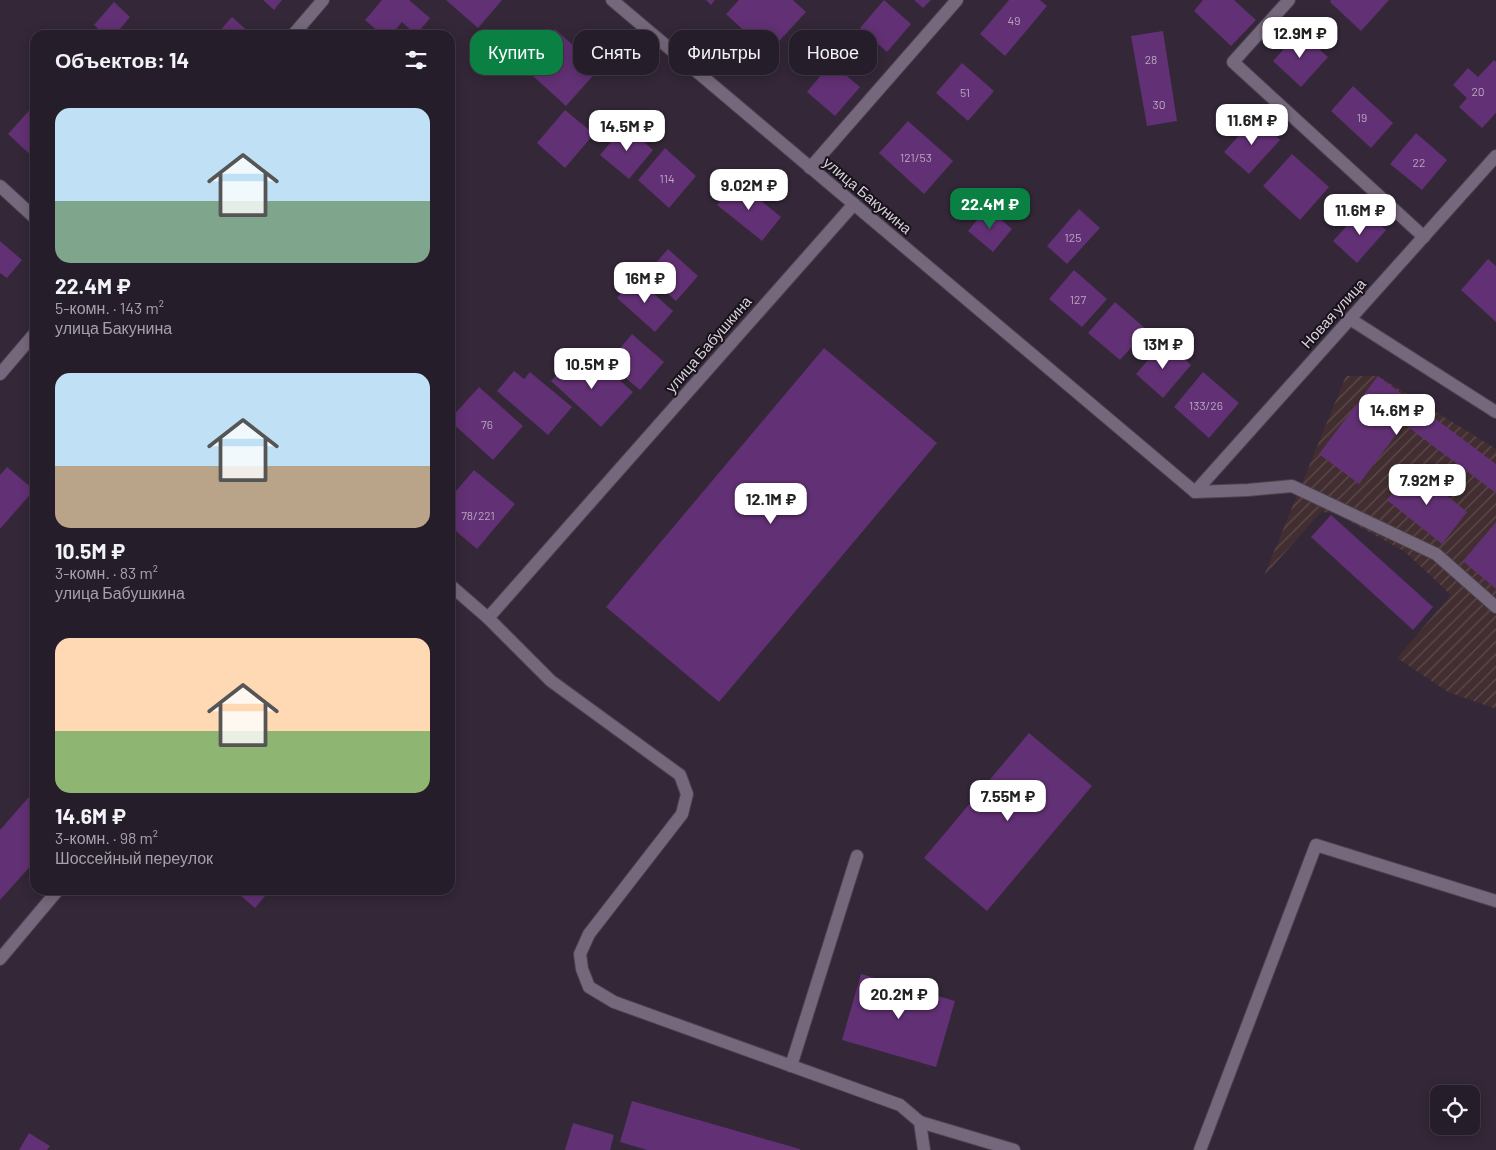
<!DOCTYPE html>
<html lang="ru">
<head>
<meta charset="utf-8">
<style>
	:root { --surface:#261d2a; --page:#2e2632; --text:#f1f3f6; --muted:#a4a2a8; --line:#423b47; --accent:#0b8043 }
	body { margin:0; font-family:Barlow,sans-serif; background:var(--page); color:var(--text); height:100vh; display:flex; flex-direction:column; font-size:19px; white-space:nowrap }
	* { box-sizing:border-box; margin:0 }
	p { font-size:16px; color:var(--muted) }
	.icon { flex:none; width:28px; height:28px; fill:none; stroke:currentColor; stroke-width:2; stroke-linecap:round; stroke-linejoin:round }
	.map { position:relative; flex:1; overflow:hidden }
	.panel { position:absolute; left:30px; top:30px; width:425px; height:865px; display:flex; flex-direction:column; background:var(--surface); border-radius:15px; box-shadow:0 2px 12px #0003,0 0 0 1px var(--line) }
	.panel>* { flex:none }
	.hud { position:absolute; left:470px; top:30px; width:475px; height:45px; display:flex; gap:10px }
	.buttons { position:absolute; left:1430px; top:1085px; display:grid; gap:10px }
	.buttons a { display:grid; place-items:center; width:50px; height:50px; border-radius:10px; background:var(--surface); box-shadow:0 2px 12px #0003,0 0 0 1px var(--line); font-size:25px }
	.price { position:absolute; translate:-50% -42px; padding:0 11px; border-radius:10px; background:#fff; color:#222; font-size:16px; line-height:32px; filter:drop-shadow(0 1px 2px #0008) }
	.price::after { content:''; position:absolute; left:50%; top:30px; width:15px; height:11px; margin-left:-8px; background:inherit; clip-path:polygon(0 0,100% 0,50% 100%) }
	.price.selected { background:var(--accent); color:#fff }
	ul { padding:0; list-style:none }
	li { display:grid; align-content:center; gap:10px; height:265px; padding:0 25px }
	li span { display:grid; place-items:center; height:155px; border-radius:15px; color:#555 }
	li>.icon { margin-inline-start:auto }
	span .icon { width:90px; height:90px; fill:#fffc; stroke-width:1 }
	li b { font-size:21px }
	h2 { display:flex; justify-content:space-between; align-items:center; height:60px; padding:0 25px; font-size:21px }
	.tag { padding:0 18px; border-radius:15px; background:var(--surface); box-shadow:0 2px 12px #0003,0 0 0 1px var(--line); font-size:18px; line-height:45px }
	.tag.selected { background:var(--accent); color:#fff }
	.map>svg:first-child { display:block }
	.industrial { fill:url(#industrial-furrows) }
	.building { fill:#623074 }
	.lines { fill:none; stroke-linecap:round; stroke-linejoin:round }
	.service-casing { stroke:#4c4250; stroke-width:14 }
	.minor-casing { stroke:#4c4250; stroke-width:14 }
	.service { stroke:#76687c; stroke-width:12 }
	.minor { stroke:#76687c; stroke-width:12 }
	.labels { text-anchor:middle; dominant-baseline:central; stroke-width:4; stroke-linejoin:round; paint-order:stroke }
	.number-label { font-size:12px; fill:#baa7c0 }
	.street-label { font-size:15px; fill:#d7cfda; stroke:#18121a }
</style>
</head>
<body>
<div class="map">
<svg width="1496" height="1150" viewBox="0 0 1496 1150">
	<defs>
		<pattern id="industrial-furrows" width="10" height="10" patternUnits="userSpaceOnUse" patternTransform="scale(1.25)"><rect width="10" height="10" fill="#422e30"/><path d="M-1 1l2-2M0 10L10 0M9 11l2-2" fill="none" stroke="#5d4b4d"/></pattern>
	</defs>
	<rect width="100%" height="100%" fill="#332738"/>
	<!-- industrial -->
	<path class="industrial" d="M1346 376H1378L1496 449V709L1448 692 1397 658 1451 595 1404 551 1334 513 1321 512 1264 576Z"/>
	<!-- building -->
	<g class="building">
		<path d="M263 0H282L274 10Z"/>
		<path d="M382 0H409L430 18 416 35 402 22 391 35H382L365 20Z"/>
		<path d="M446 0H502L478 28Z"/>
		<path d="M706 0H715L711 5Z"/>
		<path d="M739 0H793L806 12 768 53 726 14Z"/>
		<path d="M884 0 911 24 887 52 860 28Z"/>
		<path d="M914 0H931L923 8Z"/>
		<path d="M1009 0H1040L1047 6 1005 56 980 34Z"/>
		<path d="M1203 0H1234L1256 20 1231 46 1194 11Z"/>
		<path d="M1331 0H1389L1361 31 1330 2Z"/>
		<path d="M114 2 130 17 115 35H105L94 25Z"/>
		<path d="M232 17 252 35H216Z"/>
		<path d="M555 29 599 69 566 106 522 66Z"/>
		<path d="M1163 31 1177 121 1147 126 1131 36Z"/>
		<path d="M1299 32 1328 57 1301 87 1273 61Z"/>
		<path d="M1494 60 1496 62V113L1482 128 1459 107 1467 98 1453 85 1468 68 1478 77Z"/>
		<path d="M831 63 860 87 835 116 807 92Z"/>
		<path d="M962 63 994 91 968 121 936 93Z"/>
		<path d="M1353 86 1393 123 1371 148 1331 111Z"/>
		<path d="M35 104V159L8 134Z"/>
		<path d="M565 110 594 134 565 168 537 143Z"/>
		<path d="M1255 118 1280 140 1249 174 1224 152Z"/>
		<path d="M908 121 953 161 924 194 879 153Z"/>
		<path d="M625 125 653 150 629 179 600 155Z"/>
		<path d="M1416 133 1447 160 1422 190 1390 164Z"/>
		<path d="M665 148 696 176 669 208 638 180Z"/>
		<path d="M1292 154 1329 187 1300 220 1263 186Z"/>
		<path d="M737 181 781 217 762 241 717 205Z"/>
		<path d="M987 208 1012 229 993 252 968 231Z"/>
		<path d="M1363 208 1386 230 1357 263 1333 241Z"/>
		<path d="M1079 209 1100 228 1067 264 1047 246Z"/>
		<path d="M0 241 22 260 7 278 0 273Z"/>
		<path d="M668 249 698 276 676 301 646 274Z"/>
		<path d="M1488 259 1496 266V322L1461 290Z"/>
		<path d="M1074 270 1107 299 1082 327 1049 299Z"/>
		<path d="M635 277 673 311 655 332 617 298Z"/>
		<path d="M1115 302 1147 330 1120 360 1088 333Z"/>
		<path d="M632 334 664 362 640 390 608 363Z"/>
		<path d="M1164 341 1191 365 1163 398 1136 374Z"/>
		<path d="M824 348 937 443 719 702 606 607Z"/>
		<path d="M576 354 602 377 608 370 633 392 601 427 551 381Z"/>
		<path d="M514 371 524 379 530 372 572 407 548 435 497 391Z"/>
		<path d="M1203 372 1239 403 1209 438 1174 407Z"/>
		<path d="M1378 376 1496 464V493L1404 424 1359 484 1319 454Z"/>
		<path d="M479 387 523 426 493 460 450 421V419Z"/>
		<path d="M35 435V446L30 441Z"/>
		<path d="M7 467 34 490 0 529V475Z"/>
		<path d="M1413 468 1467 512 1442 544 1387 500Z"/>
		<path d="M474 470 515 504 477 549 450 526V498Z"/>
		<path d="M1331 515 1433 607 1413 630 1311 537Z"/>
		<path d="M1496 522V589L1463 561Z"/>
		<path d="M1029 733 1092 786 987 911 924 858Z"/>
		<path d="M35 790V861L0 900V830Z"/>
		<path d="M234 890H270L255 908Z"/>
		<path d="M861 974 955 1001 936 1067 842 1040Z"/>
		<path d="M632 1101 800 1149V1150H647L620 1142Z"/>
		<path d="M573 1123 614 1135 610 1150H565Z"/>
		<path d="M29 1133 50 1146 47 1150H19Z"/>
	</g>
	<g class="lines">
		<!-- service casing -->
		<g class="service-casing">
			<g id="service">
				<path d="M1195 492 1248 490 1292 486 1436 554 1496 607"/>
				<path d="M488 618 551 681 680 775 687 794 682 814 589 934 580 954 582 969 589 987 614 1002 900 1105 920 1122 924 1150"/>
				<path d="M0 959 58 890"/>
				<path d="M791 1066 857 856"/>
				<path d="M920 1122 1014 1150"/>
				<path d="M1200 1150 1316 845 1496 901"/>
			</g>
		</g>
		<!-- minor casing -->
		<g class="minor-casing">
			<g id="minor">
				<path d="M612 0 1195 492 1496 156"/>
				<path d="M1289 0 1233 62 1424 237"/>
				<path d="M293 35 323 0"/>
				<path d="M810 168 957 0"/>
				<path d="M0 186 35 218"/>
				<path d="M1350 319 1496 412"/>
				<path d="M0 374 35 333"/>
				<path d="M450 585 488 618 854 204"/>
			</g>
		</g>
		<!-- service -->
		<use href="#service" class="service"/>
		<!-- minor -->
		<use href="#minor" class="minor"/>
	</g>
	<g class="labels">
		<!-- number labels -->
		<g class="number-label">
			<text x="1014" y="20">49</text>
			<text x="1151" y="59">28</text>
			<text x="1478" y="91">20</text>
			<text x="965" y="92">51</text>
			<text x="1159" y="104">30</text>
			<text x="1362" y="117">19</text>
			<text x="916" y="157">121/53</text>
			<text x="1419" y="162">22</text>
			<text x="667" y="178">114</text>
			<text x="1073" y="237">125</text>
			<text x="1078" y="299">127</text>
			<text x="1206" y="405">133/26</text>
			<text x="487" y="424">76</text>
			<text x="478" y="515">78/221</text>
		</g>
		<!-- street labels -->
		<g class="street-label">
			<text transform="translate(868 195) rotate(40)">улица Бакунина</text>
			<text transform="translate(1333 313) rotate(-48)">Новая улица</text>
			<text transform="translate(708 344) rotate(-49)">улица Бабушкина</text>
		</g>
	</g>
</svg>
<div class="buttons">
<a><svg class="icon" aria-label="locate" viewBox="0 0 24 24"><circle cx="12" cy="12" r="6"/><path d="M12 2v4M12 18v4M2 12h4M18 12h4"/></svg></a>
</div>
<b class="price" style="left:1300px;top:59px">12.9M ₽</b>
<b class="price" style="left:1252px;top:146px">11.6M ₽</b>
<b class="price" style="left:627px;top:152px">14.5M ₽</b>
<b class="price" style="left:749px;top:211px">9.02M ₽</b>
<b class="price selected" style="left:990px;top:230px">22.4M ₽</b>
<b class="price" style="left:1360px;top:236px">11.6M ₽</b>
<b class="price" style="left:645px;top:304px">16M ₽</b>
<b class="price" style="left:1163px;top:370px">13M ₽</b>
<b class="price" style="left:592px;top:390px">10.5M ₽</b>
<b class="price" style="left:1397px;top:436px">14.6M ₽</b>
<b class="price" style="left:1427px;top:506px">7.92M ₽</b>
<b class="price" style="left:771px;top:525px">12.1M ₽</b>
<b class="price" style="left:1008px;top:822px">7.55M ₽</b>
<b class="price" style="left:899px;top:1020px">20.2M ₽</b>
<div class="hud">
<a class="tag selected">Купить</a>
<a class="tag">Снять</a>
<a class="tag">Фильтры</a>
<a class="tag">Новое</a>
</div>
<section class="panel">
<h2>Объектов: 14<svg class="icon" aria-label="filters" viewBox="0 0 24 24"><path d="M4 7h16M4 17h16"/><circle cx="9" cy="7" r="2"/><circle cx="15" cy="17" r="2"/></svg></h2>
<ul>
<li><span style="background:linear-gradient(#bfe0f5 60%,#7fa58c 0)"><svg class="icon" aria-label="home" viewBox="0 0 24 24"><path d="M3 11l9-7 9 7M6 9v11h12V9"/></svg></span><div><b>22.4M ₽</b><p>5-комн. · 143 m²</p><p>улица Бакунина</p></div></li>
<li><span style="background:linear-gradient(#bfe0f5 60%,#b9a48a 0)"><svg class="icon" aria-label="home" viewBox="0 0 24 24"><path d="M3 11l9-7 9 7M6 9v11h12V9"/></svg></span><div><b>10.5M ₽</b><p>3-комн. · 83 m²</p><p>улица Бабушкина</p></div></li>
<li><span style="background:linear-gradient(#ffd9b3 60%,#8fb573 0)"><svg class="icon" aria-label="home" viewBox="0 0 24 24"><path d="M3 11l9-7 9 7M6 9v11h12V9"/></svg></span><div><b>14.6M ₽</b><p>3-комн. · 98 m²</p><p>Шоссейный переулок</p></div></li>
</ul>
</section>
</div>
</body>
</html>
